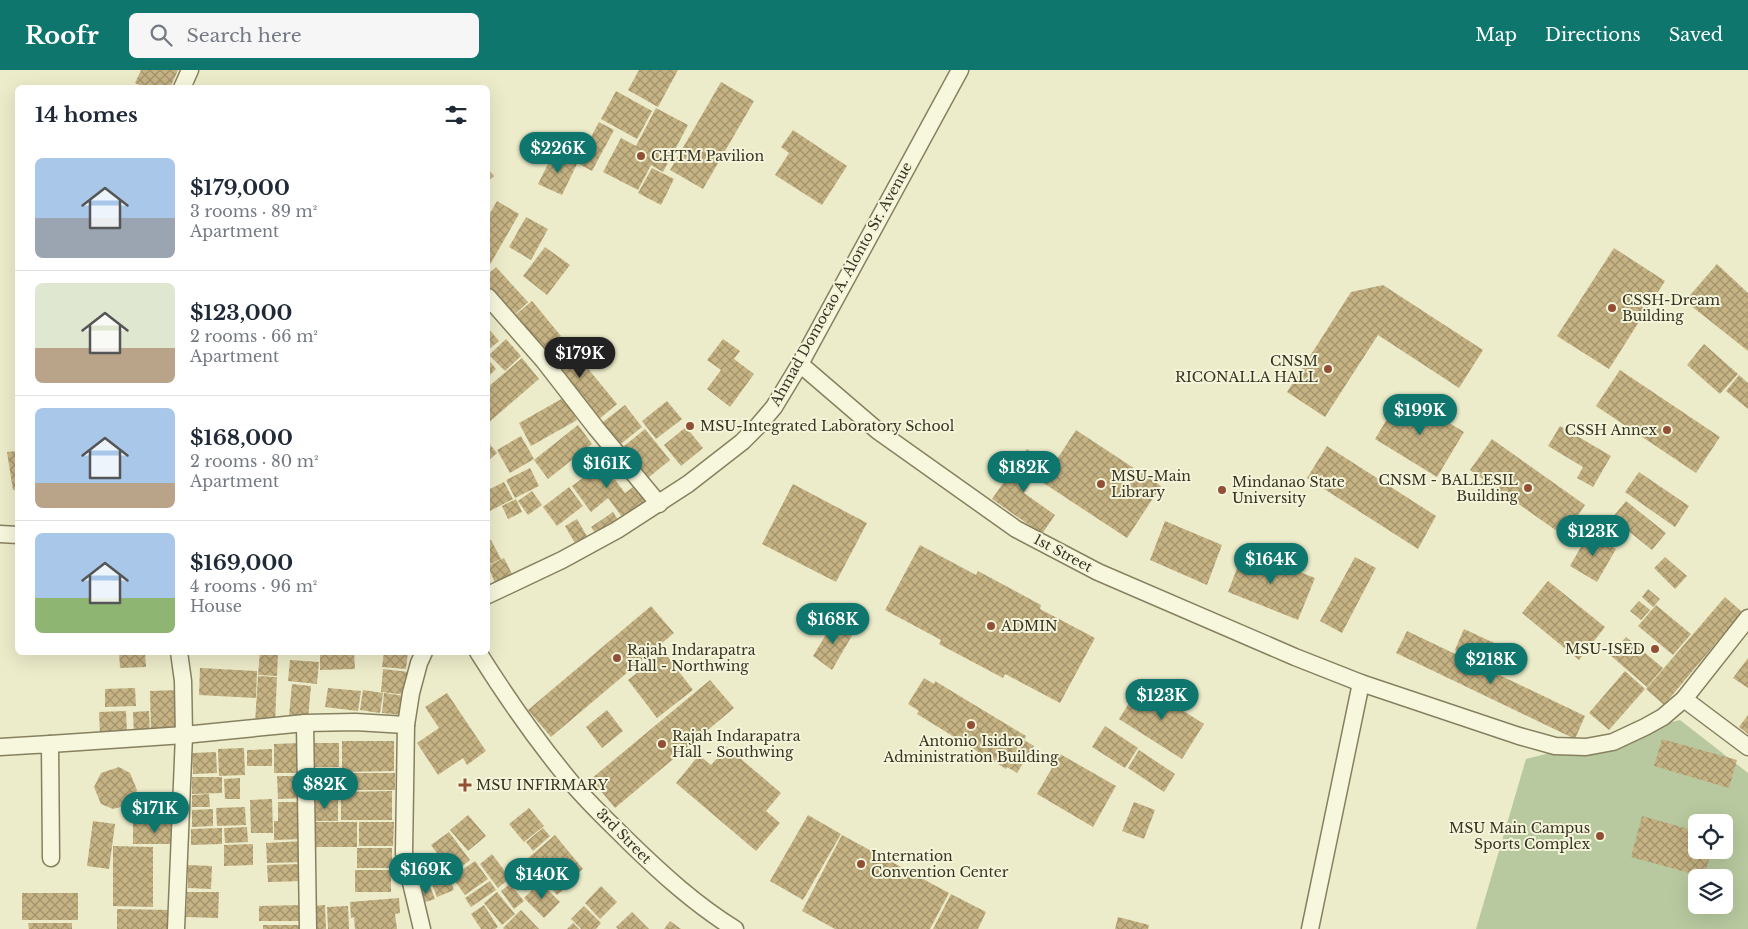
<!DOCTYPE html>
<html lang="en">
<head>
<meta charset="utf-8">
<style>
	:root { --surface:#fff; --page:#f6f6f7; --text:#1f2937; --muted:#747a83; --line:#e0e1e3; --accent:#0f766e }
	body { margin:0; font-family:"Libre Baskerville",serif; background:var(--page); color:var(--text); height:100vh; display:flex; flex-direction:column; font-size:19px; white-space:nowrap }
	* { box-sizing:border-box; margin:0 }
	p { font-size:16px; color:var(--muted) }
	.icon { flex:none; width:28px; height:28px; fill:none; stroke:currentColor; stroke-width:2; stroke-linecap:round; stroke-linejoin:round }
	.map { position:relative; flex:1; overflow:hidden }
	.drawer { position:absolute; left:15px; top:15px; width:475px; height:570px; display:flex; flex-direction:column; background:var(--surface); border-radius:8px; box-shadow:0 5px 20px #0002 }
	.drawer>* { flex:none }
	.tools { position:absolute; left:1688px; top:744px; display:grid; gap:10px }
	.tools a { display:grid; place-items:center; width:45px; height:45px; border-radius:8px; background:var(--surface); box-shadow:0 5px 20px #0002; font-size:25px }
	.price { position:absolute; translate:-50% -42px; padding:0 11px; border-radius:18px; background:var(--accent); color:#fff; font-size:16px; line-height:32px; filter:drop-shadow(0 1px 2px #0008) }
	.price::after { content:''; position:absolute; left:50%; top:30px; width:15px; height:11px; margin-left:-8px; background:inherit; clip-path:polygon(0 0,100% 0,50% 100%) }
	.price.selected { background:#222; color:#fff }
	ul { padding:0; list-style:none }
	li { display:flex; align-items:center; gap:15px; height:125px; padding:0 20px }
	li+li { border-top:1px solid var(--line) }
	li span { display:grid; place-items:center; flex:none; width:140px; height:100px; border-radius:8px; color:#555 }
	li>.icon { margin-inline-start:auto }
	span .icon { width:60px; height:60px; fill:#fffc; stroke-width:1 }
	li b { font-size:21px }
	h2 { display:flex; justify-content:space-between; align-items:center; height:60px; padding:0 20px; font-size:21px }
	header { display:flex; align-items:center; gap:30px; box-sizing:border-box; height:70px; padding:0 25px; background:var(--accent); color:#fff }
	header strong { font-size:24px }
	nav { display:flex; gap:28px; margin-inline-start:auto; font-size:18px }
	.search { width:350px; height:45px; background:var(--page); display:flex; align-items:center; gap:12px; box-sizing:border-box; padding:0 18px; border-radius:8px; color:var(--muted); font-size:19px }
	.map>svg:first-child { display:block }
	.pitch { fill:#b8c99f; fill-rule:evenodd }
	.building { fill:url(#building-cross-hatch) }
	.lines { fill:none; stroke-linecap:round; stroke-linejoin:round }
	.street-casing { stroke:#878060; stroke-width:19 }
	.street { stroke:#f7f7dd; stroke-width:16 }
	.poi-dot { fill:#915035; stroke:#f3f4d9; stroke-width:2 }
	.labels { text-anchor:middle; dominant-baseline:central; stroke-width:4; stroke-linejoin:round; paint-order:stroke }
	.poi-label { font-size:14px; fill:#393422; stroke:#f3f4d9; text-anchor:start }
	.street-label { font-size:14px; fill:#393422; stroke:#f3f4d9 }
</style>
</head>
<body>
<header>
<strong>Roofr</strong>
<div class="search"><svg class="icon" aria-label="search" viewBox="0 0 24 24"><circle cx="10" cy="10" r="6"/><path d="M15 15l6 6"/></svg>Search here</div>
<nav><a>Map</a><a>Directions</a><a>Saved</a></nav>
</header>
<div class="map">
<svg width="1748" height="859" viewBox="0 0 1748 859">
	<defs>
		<pattern id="building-cross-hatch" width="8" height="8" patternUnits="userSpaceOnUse" patternTransform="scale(1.25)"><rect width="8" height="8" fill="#c6b384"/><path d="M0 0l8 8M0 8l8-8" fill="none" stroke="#a2926c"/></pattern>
	</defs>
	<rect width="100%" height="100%" fill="#ececca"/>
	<!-- pitch -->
	<path class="pitch" d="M1680 650 1748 703V859H1476L1526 689ZM1696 752H1724V780H1696ZM1696 808H1724V835H1696Z"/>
	<!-- building -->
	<g class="building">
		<path d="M141 0H178L170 18H145L135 13Z"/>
		<path d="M639 0H678L658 37 628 20Z"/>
		<path d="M721 12 754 31 703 119 670 100Z"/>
		<path d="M616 21 652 41 637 69 601 49Z"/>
		<path d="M656 38 688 55 663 102 651 95 638 120 603 102 621 68 636 76Z"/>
		<path d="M599 52 614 60 592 101 577 93Z"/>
		<path d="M793 60 847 96 822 135 775 105 789 83 781 77Z"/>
		<path d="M554 82 577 94 562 125 538 114Z"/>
		<path d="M652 98 674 109 661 135 638 123Z"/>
		<path d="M488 99 494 106 488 111Z"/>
		<path d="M497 131 519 144 488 198V147Z"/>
		<path d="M526 147 548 159 531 190 509 177Z"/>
		<path d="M545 177 570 195 547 225 523 206Z"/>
		<path d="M1614 178 1665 211 1609 299 1557 266Z"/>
		<path d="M1717 194 1748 223V281L1685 231Z"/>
		<path d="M496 197 528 232 512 247 488 221V204Z"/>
		<path d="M1383 215 1483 280 1459 318 1378 265 1325 347 1287 322 1351 222Z"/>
		<path d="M532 231 561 266 543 281 514 246Z"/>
		<path d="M488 258 499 271 488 280Z"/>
		<path d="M563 268 617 334 598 350 544 285Z"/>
		<path d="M506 269 521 286 505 301 489 285Z"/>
		<path d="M723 269 740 281 734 289 754 304 730 337 707 319 721 300 707 290Z"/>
		<path d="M1704 274 1738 304 1720 324 1687 295Z"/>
		<path d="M522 288 539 309 488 353V317Z"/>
		<path d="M488 289 496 299 488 307Z"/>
		<path d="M1620 300 1720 367 1696 403 1596 336Z"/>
		<path d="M1739 305 1748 313V339L1726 321Z"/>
		<path d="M1402 324 1464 362 1437 407 1375 369Z"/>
		<path d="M565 327 577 350 531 376 519 353Z"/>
		<path d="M667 331 682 349 656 369 642 351Z"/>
		<path d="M625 335 642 357 617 377 599 355Z"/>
		<path d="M578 355 592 374 548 409 534 390Z"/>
		<path d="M1560 356 1611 386 1593 417 1577 408 1583 397 1548 376Z"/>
		<path d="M686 357 703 378 681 396 664 375Z"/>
		<path d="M645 359 670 390 643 412 618 381Z"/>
		<path d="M1076 360 1161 416 1127 468 1042 412Z"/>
		<path d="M521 366 534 389 510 403 497 380Z"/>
		<path d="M1492 369 1585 435 1564 466 1470 400Z"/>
		<path d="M488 372 497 383 488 391Z"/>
		<path d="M1327 376 1436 446 1418 479 1307 408Z"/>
		<path d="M1027 379 1045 392 1024 423 1055 445 1042 464 992 429Z"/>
		<path d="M593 380 625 423 636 415 650 432 625 451 608 428 591 442 572 416 587 405 577 392Z"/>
		<path d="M18 381V420H13L7 382Z"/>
		<path d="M530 398 539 416 515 428 506 410Z"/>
		<path d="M1639 402 1689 436 1675 457 1625 422Z"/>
		<path d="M504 412 513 429 488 442V420Z"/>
		<path d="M793 414 867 453 836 512 762 474Z"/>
		<path d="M569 417 583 436 557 456 543 437Z"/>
		<path d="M532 421 542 435 528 445 518 431Z"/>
		<path d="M516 429 522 442 508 449 502 436Z"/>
		<path d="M1626 431 1666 463 1652 480 1612 448Z"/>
		<path d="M613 442 620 453 598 467 591 457Z"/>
		<path d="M577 449 588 468 576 475 565 456Z"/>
		<path d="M1165 451 1222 475 1207 515 1150 490Z"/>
		<path d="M1589 463 1616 479 1597 512 1570 496Z"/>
		<path d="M491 470 501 489 488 495V471Z"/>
		<path d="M920 475 976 505 978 501 1041 535 1040 539 1095 568 1060 633 1005 604 1003 608 939 574 941 570 885 540Z"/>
		<path d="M1244 480 1315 508 1298 550 1228 522Z"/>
		<path d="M1355 487 1376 498 1342 563 1320 551Z"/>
		<path d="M1665 487 1687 506 1675 519 1654 498Z"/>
		<path d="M504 488 512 504 495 513 488 496Z"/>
		<path d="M1548 511 1605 557 1579 590 1522 543Z"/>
		<path d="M1648 519 1660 529 1653 537 1642 527Z"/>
		<path d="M1725 527 1742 542 1664 635 1646 619Z"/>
		<path d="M1639 531 1650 540 1641 550 1630 541Z"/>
		<path d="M1656 535 1691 564 1673 585 1638 556Z"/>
		<path d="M651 536 674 563 551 667 528 640Z"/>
		<path d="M834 551 853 564 832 600 813 586Z"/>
		<path d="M1464 559 1518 584 1508 605 1455 580Z"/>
		<path d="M1407 561 1585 646 1575 669 1396 583Z"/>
		<path d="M1626 567 1663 598 1647 617 1610 585Z"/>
		<path d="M119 582H145L146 597 120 598Z"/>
		<path d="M260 582H278L277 606 258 605Z"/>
		<path d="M320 582H354L355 599 320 600Z"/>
		<path d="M384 582H408L406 599 382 597Z"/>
		<path d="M664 582 693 620 657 648 628 610Z"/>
		<path d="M1748 588V618L1733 608Z"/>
		<path d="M290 590 319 592 317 614 288 611Z"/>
		<path d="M200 598 257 601 256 628 199 625Z"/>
		<path d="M383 599 409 602 407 625 381 622Z"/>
		<path d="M1625 601 1645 619 1609 660 1589 643Z"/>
		<path d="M258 606 277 607 275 654 255 653Z"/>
		<path d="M924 608 934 614 935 611 1026 666 1024 670 1034 676 1017 703 1007 697 1006 699 917 644 919 641 908 634Z"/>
		<path d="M710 610 734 638 615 738 591 709Z"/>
		<path d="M292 614 311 616 308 648 289 646Z"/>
		<path d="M1141 614 1204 654 1182 689 1119 649Z"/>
		<path d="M135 618 136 636 105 637V619Z"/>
		<path d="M328 618 361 621 358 641 325 637Z"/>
		<path d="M179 620 180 660 151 661 150 621Z"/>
		<path d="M363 620 383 623 380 643 360 640Z"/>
		<path d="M384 623 405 626 402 645 382 643Z"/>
		<path d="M447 623 486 681 467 695 463 688 438 705 417 673 439 658 425 637Z"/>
		<path d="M607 640 623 661 602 678 586 657Z"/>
		<path d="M126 641 127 663 100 664 99 642Z"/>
		<path d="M149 641 150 665 134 666 133 642Z"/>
		<path d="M1748 645V664L1739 657Z"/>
		<path d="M1105 656 1138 678 1125 698 1092 677Z"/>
		<path d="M1662 669 1737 690 1729 718 1654 696Z"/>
		<path d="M342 671H394V701L342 702Z"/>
		<path d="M301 673 302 703H274V674Z"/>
		<rect x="313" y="673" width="26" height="24"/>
		<path d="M727 677 781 723 766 741 780 753 756 781 676 713 699 685 711 695Z"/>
		<path d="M244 678 245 705 219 706 218 679Z"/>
		<path d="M272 679V696H247V680Z"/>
		<path d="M1139 680 1175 704 1164 722 1128 698Z"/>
		<path d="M216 682 217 703 193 704 192 683Z"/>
		<path d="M1060 684 1116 716 1093 757 1037 724Z"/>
		<path d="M119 697 130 703 137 720 131 734 113 739 101 734 94 717 101 703Z"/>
		<rect x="313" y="702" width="25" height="26"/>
		<rect x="339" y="703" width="56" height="17"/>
		<path d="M277 706H301L302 728 278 729Z"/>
		<path d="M192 707H222V723L192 724Z"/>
		<path d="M240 708V729H225L224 709Z"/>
		<path d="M392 721V750H341V722Z"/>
		<path d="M209 724 210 737H192V725Z"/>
		<path d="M272 729 273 763H251L250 730Z"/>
		<rect x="312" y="730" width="26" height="21"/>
		<path d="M278 732H297V751H303V769L274 770V751H278Z"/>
		<path d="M1134 732 1155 740 1144 769 1122 761Z"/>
		<path d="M245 737 246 755 217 756 216 738Z"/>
		<path d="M529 738 544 756 524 772 509 754Z"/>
		<path d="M213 739V756L192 757V740Z"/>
		<path d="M468 745 486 766 468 781 450 760Z"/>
		<path d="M808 745 841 764 803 830 770 811Z"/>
		<path d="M1642 746 1696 761V780H1712L1704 807 1631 787Z"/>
		<path d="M93 751 115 754 109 799 87 796Z"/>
		<rect x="314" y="752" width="43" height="25"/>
		<path d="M359 752H394L393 776H359Z"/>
		<rect x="133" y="753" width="44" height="21"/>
		<path d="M247 757 248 772 225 773 224 758Z"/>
		<path d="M222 758V774L191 775V759Z"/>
		<path d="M543 758 550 766 533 781 526 772Z"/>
		<path d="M449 762 470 790 452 804 431 775Z"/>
		<path d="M555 765 583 799 566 813 568 816 557 825 527 789Z"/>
		<path d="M842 765 949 823 930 859H835L802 841Z"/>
		<path d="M304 771 305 792 267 793 266 773Z"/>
		<path d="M253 774V795L224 796V775Z"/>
		<path d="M113 776 153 777V837L113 836Z"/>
		<rect x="357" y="778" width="35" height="20"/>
		<path d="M433 784 436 796 419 801 416 789Z"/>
		<path d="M492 784 510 808 498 818 480 794Z"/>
		<path d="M525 789 540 809 525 821 509 802Z"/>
		<path d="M475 791 488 809 465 825 452 807Z"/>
		<path d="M302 794 303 811 268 812 267 795Z"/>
		<path d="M188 795 212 796 211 819 188 818Z"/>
		<path d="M444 795 454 820 437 827 427 803Z"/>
		<rect x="355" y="800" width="36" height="22"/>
		<path d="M490 811 496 820 471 837 465 828Z"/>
		<path d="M540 812 560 832 544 848 524 828Z"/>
		<path d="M510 814 524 831 514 839 501 821Z"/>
		<path d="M430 816 435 829 422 833 417 821Z"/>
		<path d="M601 816 617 832 600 849 585 833Z"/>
		<path d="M187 822H219L218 848 186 847Z"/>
		<path d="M497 822 515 844 502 855 484 833Z"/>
		<rect x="22" y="823" width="56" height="27"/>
		<path d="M951 824 986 842 978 859H933Z"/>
		<path d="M399 828 400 843 395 844 397 859H355L354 847 351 848 350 832Z"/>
		<path d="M303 835V851H259V836Z"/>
		<path d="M325 835 326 859H312L311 836Z"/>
		<path d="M484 835 498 857 495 859H481L471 844Z"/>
		<path d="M348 836 349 859H328L327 837Z"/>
		<path d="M584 836 601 853 596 859H581L571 849Z"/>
		<path d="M117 839 171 840V859H117Z"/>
		<path d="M521 840 539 859H504L503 858Z"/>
		<path d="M632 842 649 859H618L616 857Z"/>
		<path d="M1118 847 1149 855 1148 859H1115Z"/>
		<path d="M670 851 681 859H664Z"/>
		<path d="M28 853H72V859H29Z"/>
		<path d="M573 853 579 859H567Z"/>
		<rect x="263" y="855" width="43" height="4"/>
	</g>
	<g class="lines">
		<!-- street casing -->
		<g class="street-casing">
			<g id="street">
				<path d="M182 18 190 0"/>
				<path d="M488 227 544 291 596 358 659 434"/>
				<path d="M800 294 878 361 1016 459 1098 502 1295 587 1361 613 1519 666 1555 676 1586 677 1613 672 1645 657 1663 647 1684 629 1748 548"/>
				<path d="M0 464 18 465"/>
				<path d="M488 525 562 490 617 460 688 414 742 372 757 357 774 337 800 294 960 0"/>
				<path d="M478 582C505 625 534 667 566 706 585 730 608 751 629 772 662 804 696 835 735 859"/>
				<path d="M1684 629 1748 677"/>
				<path d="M305 653 308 859"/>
				<path d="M50 674 184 665 305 653 355 652 406 655"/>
				<path d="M0 677 50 674 51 788"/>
				<path d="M176 859 184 665 183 611 179 582"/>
				<path d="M422 859 404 783 406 655 411 623 419 593 424 582"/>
				<path d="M1310 859 1361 613"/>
			</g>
		</g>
		<!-- street -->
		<use href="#street" class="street"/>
	</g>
	<!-- markers -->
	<g class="poi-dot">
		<circle cx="641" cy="86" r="5"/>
		<circle cx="1612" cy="238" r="5"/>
		<circle cx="1328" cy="299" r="5"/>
		<circle cx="690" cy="356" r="5"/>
		<circle cx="1667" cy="360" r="5"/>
		<circle cx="1101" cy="414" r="5"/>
		<circle cx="1528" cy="418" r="5"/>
		<circle cx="1222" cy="420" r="5"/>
		<circle cx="991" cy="556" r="5"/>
		<circle cx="1655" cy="579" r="5"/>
		<circle cx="617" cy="588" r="5"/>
		<circle cx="971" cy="655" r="5"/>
		<circle cx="662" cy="674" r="5"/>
		<path d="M462.5 707.5h5v5h5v5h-5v5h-5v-5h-5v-5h5z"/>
		<circle cx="1600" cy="766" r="5"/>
		<circle cx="861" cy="794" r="5"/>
	</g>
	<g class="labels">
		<!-- poi labels -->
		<g class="poi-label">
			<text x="651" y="86">CHTM Pavilion</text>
			<text x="1622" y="230">CSSH-Dream<tspan x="1622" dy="16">Building</tspan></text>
			<text x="1318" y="291" text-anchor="end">CNSM<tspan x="1318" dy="16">RICONALLA HALL</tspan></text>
			<text x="700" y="356">MSU-Integrated Laboratory School</text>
			<text x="1657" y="360" text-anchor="end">CSSH Annex</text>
			<text x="1111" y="406">MSU-Main<tspan x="1111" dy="16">Library</tspan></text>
			<text x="1518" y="410" text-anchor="end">CNSM - BALLESIL<tspan x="1518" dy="16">Building</tspan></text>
			<text x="1232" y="412">Mindanao State<tspan x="1232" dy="16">University</tspan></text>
			<text x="1001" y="556">ADMIN</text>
			<text x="1645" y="579" text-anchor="end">MSU-ISED</text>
			<text x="627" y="580">Rajah Indarapatra<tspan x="627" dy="16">Hall - Northwing</tspan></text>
			<text x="672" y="666">Rajah Indarapatra<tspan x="672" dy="16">Hall - Southwing</tspan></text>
			<text x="971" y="671" text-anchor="middle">Antonio Isidro<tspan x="971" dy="16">Administration Building</tspan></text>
			<text x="476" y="715">MSU INFIRMARY</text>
			<text x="1590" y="758" text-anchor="end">MSU Main Campus<tspan x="1590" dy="16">Sports Complex</tspan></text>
			<text x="871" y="786">Internation<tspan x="871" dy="16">Convention Center</tspan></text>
		</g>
		<!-- street labels -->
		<g class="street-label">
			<text transform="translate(841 214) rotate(-61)">Ahmad Domocao A. Alonto Sr. Avenue</text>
			<text transform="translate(1063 483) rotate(28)">1st Street</text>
			<text transform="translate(624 766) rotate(45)">3rd Street</text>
		</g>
	</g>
</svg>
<div class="tools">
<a><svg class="icon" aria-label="locate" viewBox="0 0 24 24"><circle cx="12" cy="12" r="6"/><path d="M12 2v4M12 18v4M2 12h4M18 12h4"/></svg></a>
<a><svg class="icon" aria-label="layers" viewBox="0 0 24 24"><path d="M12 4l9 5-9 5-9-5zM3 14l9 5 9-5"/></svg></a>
</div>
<b class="price" style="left:558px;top:104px">$226K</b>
<b class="price selected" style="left:580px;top:309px">$179K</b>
<b class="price" style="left:1420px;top:366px">$199K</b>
<b class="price" style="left:607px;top:419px">$161K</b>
<b class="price" style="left:1024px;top:423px">$182K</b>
<b class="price" style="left:1593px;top:487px">$123K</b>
<b class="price" style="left:1271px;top:515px">$164K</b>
<b class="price" style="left:833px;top:575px">$168K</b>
<b class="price" style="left:1491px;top:615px">$218K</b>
<b class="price" style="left:1162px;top:651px">$123K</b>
<b class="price" style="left:325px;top:740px">$82K</b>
<b class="price" style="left:155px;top:764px">$171K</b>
<b class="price" style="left:426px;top:825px">$169K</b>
<b class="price" style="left:542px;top:830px">$140K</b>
<section class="drawer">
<h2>14 homes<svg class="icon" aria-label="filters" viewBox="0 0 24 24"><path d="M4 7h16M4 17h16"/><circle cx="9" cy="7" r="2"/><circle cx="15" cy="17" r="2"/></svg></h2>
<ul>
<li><span style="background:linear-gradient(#a9c7e8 60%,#9aa5b1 0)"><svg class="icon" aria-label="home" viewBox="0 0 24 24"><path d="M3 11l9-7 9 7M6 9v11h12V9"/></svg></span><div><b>$179,000</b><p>3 rooms · 89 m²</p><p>Apartment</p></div></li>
<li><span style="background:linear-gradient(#dfe7d0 65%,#b9a48a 0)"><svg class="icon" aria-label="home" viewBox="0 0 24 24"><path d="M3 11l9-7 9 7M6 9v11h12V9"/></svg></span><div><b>$123,000</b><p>2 rooms · 66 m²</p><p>Apartment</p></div></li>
<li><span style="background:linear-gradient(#a9c7e8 75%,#b9a48a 0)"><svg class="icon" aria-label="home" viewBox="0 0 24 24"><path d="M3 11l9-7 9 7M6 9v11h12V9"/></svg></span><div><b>$168,000</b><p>2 rooms · 80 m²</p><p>Apartment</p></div></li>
<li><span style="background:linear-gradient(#a9c7e8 65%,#8fb573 0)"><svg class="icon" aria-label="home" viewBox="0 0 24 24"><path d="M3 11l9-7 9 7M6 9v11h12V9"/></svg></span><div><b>$169,000</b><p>4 rooms · 96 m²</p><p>House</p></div></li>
</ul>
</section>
</div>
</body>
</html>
